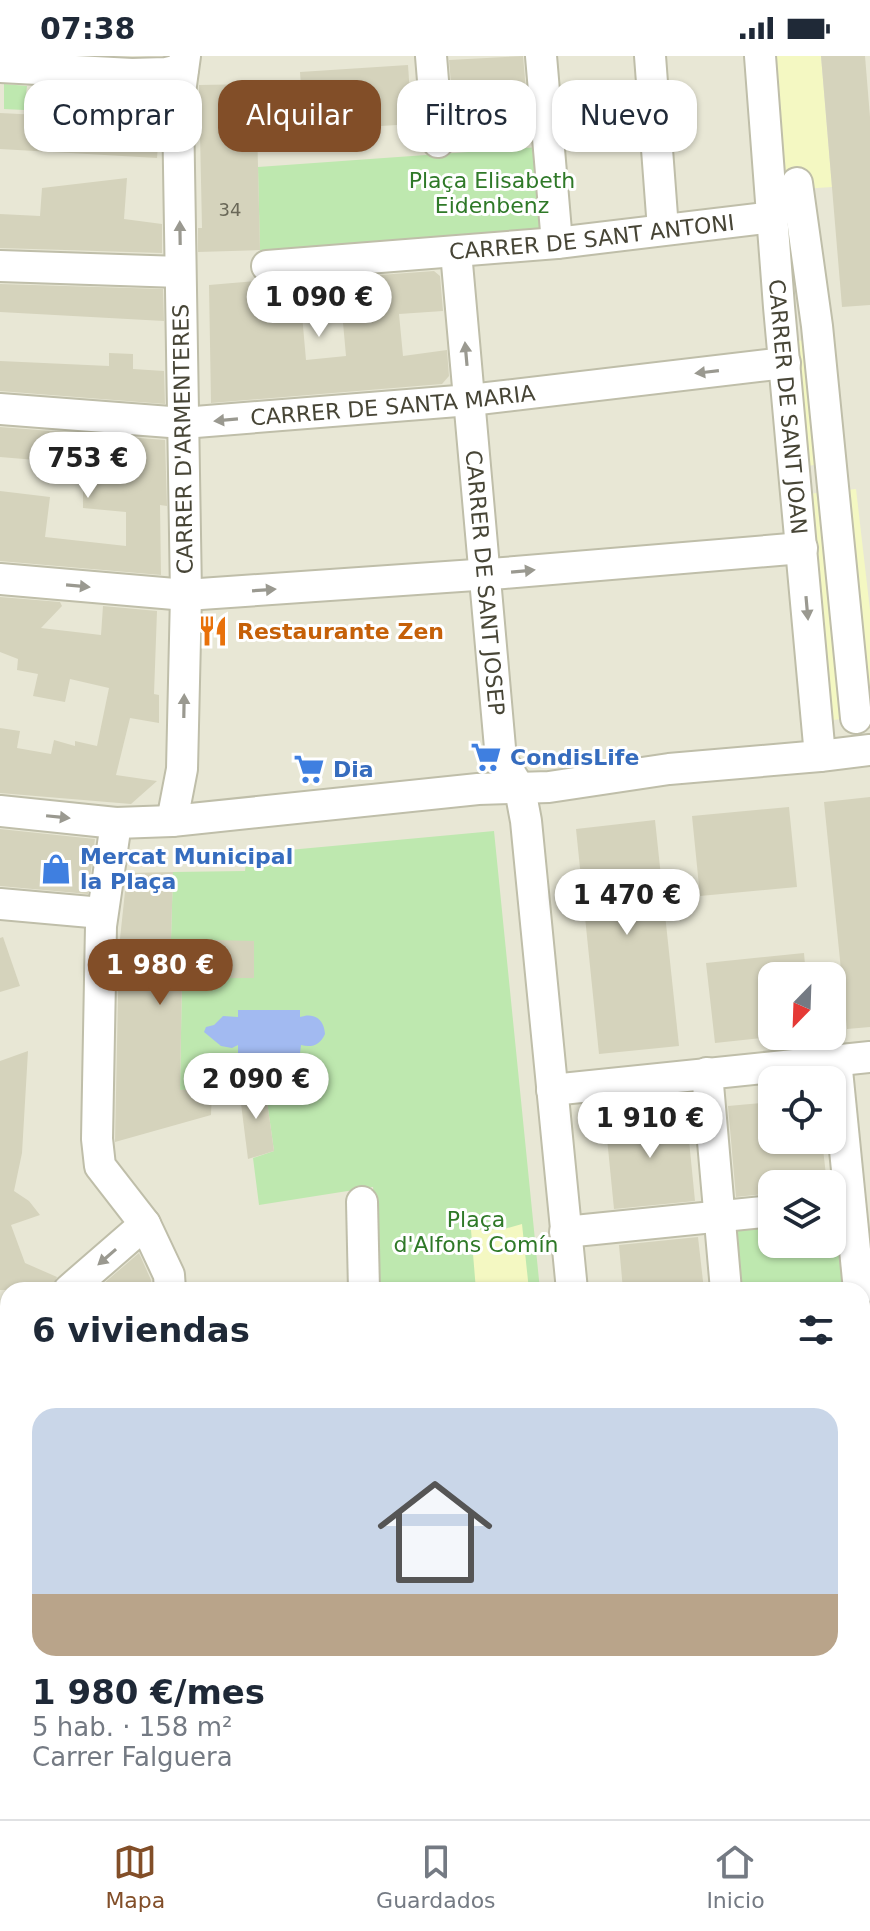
<!DOCTYPE html>
<html lang="es">
<head>
<meta charset="utf-8">
<style>
	:root { --surface:#fff; --page:#f2f2f3; --text:#1f2937; --muted:#747a83; --line:#e0e1e3; --accent:#824e28 }
	body { margin:0; font-family:"DejaVu Sans",sans-serif; background:var(--page); color:var(--text); height:100vh; display:flex; flex-direction:column; font-size:30px; white-space:nowrap }
	* { box-sizing:border-box; margin:0 }
	p { font-size:26px; color:var(--muted) }
	.icon { flex:none; width:44px; height:44px; fill:none; stroke:currentColor; stroke-width:2; stroke-linecap:round; stroke-linejoin:round }
	.map { position:relative; flex:1; overflow:hidden }
	.sheet { position:absolute; left:0px; top:1226px; width:870px; height:538px; display:flex; flex-direction:column; background:var(--surface); border-radius:24px 24px 0 0; box-shadow:0 2px 6px #0004 }
	.sheet>* { flex:none }
	.guide { position:absolute; left:24px; top:24px; width:822px; height:72px; display:flex; gap:16px }
	.needle { width:52px; rotate:203deg }
	.controls { position:absolute; left:758px; top:906px; display:grid; gap:16px }
	.controls a { display:grid; place-items:center; width:88px; height:88px; border-radius:16px; background:var(--surface); box-shadow:0 2px 6px #0004; font-size:40px }
	.price { position:absolute; translate:-50% -68px; padding:0 18px; border-radius:28px; background:#fff; color:#222; font-size:26px; line-height:52px; filter:drop-shadow(0 2px 4px #0008) }
	.price::after { content:''; position:absolute; left:50%; top:48px; width:24px; height:18px; margin-left:-12px; background:inherit; clip-path:polygon(0 0,100% 0,50% 100%) }
	.price.active { background:var(--accent); color:#fff }
	ul { padding:0; list-style:none }
	li { display:grid; align-content:center; gap:16px; height:424px; padding:0 32px }
	li+li { border-top:2px solid var(--line) }
	li span { display:grid; place-items:center; height:248px; border-radius:24px; color:#555 }
	li>.icon { margin-inline-start:auto }
	span .icon { width:144px; height:144px; fill:#fffc; stroke-width:1 }
	li b { font-size:34px }
	h2 { display:flex; justify-content:space-between; align-items:center; height:96px; padding:0 32px; font-size:34px }
	.tag { padding:0 28px; border-radius:24px; background:var(--surface); box-shadow:0 2px 6px #0004; font-size:28px; line-height:72px }
	.tag.active { background:var(--accent); color:#fff }
	.status { display:flex; justify-content:space-between; align-items:center; height:56px; padding:0 40px; background:var(--surface); direction:ltr }
	.status svg { height:22px; fill:currentColor }
	.menu { display:flex; justify-content:space-around; align-items:center; height:112px; border-top:2px solid var(--line); background:var(--surface); font-size:22px; color:var(--muted) }
	.menu a { display:grid; justify-items:center; gap:4px }
	.menu .active { color:var(--accent) }
	.map>svg:first-child { display:block }
	.residential { fill:#e8e7d5; fill-rule:evenodd }
	.green { fill:#bee8af }
	.sand { fill:#f4f8c2 }
	.water { fill:#a2baf1 }
	.building { fill:#d5d3bc }
	.lines { fill:none; stroke-linecap:round; stroke-linejoin:round }
	.minor-casing { stroke:#bfbea9; stroke-width:34 }
	.major-casing { stroke:#e5e464; stroke-width:42 }
	.minor { stroke:#fff; stroke-width:30 }
	.major { stroke:#feff94; stroke-width:38 }
	.oneway { fill:#9a9990 }
	.labels { text-anchor:middle; dominant-baseline:central; stroke-width:6; stroke-linejoin:round; paint-order:stroke }
	.number-label { font-size:18px; fill:#6a6858 }
	.park-label { font-size:22px; fill:#2f7928; stroke:#fff }
	.street-label { font-size:22px; fill:#474536; stroke:#fff }
	.food-label { font-size:22px; font-weight:bold; fill:#c56008; stroke:#fff; text-anchor:start }
	.shop-label { font-size:22px; font-weight:bold; fill:#366cbe; stroke:#fff; text-anchor:start }
</style>
</head>
<body>
<div class="status"><b>07:38</b><svg viewBox="0 0 49 12"><path d="M0 12V9h3v3zM5 12V6h3v6zM10 12V3h3v9zM15 12V0h3v12zM26 1h20v11H26zM47 4h2v5h-2z"/></svg></div>
<div class="map">
<svg width="870" height="1763" viewBox="0 0 870 1763">
	<rect width="100%" height="100%" fill="#f4f3e7"/>
	<!-- residential -->
	<path class="residential" d="M0 0H870V1763H0ZM772 920H832V980H772ZM772 1024H832V1084H772ZM772 1128H832V1188H772ZM8 1234H862V1756H8Z"/>
	<!-- green -->
	<g class="green">
		<path d="M4 28 27 30 24 54 4 53Z"/>
		<path d="M35 30 61 32 58 56 35 55Z"/>
		<path d="M69 32 94 34 91 58 69 57Z"/>
		<path d="M102 34 126 35 123 59 102 58Z"/>
		<path d="M133 36 158 38 166 45 169 81H159L160 62 133 60Z"/>
		<path d="M539 91 545 176 260 195 258 111Z"/>
		<path d="M494 775 540 1234H381L373 1131 259 1149 253 1102 274 1095 265 1031 180 1034 182 922H253L254 886 171 883 173 816 245 815 247 798Z"/>
		<path d="M844 1159 851 1234H734L729 1171 772 1166V1188H832V1161Z"/>
	</g>
	<!-- sand -->
	<g class="sand">
		<path d="M760 0H821L832 131 772 135Z"/>
		<path d="M835 282 846 406 805 410 794 285Z"/>
		<path d="M856 433 870 554V660L833 664 807 438Z"/>
		<path d="M522 1168 529 1234H476L471 1174 504 1173Z"/>
	</g>
	<!-- water -->
	<path class="water" d="M238 954H300V961C314 956 324 963 325 978 320 989 312 992 301 989L300 997 238 998V989L232 992 221 990 204 976 206 971 214 969 223 960 238 961Z"/>
	<!-- building -->
	<g class="building">
		<path d="M523 0 528 57 454 63 449 4Z"/>
		<path d="M821 0H865L870 61V249L842 251Z"/>
		<path d="M408 9 412 68 304 75 300 16Z"/>
		<path d="M256 28 260 194 198 196V172H202L199 29Z"/>
		<path d="M0 57 160 65 157 102 0 93Z"/>
		<path d="M127 122 124 163 162 168V197L0 192V158L40 160 42 132Z"/>
		<path d="M434 215 440 220 443 255 399 258 403 300 447 294 449 320 442 328 211 347 209 229 257 225 268 228 299 225 306 304 346 300 339 222Z"/>
		<path d="M0 228 163 233 164 265 0 256Z"/>
		<path d="M109 297 133 298V313L164 315 165 348 0 335V305L109 310Z"/>
		<path d="M0 371 165 384 167 450 160 449 161 519 0 505V435L50 441 45 481 126 490V456L83 452V408L0 401Z"/>
		<path d="M0 541 60 546 62 550 41 572 101 579 103 550 157 555 154 638 159 639V667L130 662 116 719 157 725 131 748 0 737V672L20 675 17 692 51 698 54 684 75 690V685L97 690 109 632 70 623 65 646 33 640 38 618 17 614 18 603 0 596Z"/>
		<path d="M870 741V971L847 973 824 746Z"/>
		<path d="M789 751 797 831 700 840 692 760Z"/>
		<path d="M655 764 679 990 599 998 576 773Z"/>
		<path d="M0 773 95 783 88 838 0 830Z"/>
		<path d="M173 816 171 883 254 885V922H182L180 1034 212 1033 211 1059 115 1086 119 892 127 817Z"/>
		<path d="M3 881 20 930 0 936V882Z"/>
		<path d="M804 897 806 920H772V981L715 987 706 907Z"/>
		<path d="M28 995 22 1097 14 1135 29 1145 40 1159 11 1169 25 1207 57 1221 51 1234H0V1005Z"/>
		<path d="M265 1031 274 1095 248 1103 239 1032Z"/>
		<path d="M772 1046V1084H822L827 1128H772V1137L736 1141 728 1050Z"/>
		<path d="M686 1054 695 1145 614 1153 605 1062Z"/>
		<path d="M698 1181 704 1234H623L619 1189Z"/>
		<path d="M139 1197 151 1224 152 1234H96Z"/>
	</g>
	<g class="lines">
		<!-- minor casing -->
		<g class="minor-casing">
			<g id="minor">
				<path d="M431 0 438 86"/>
				<path d="M541 0 557 187"/>
				<path d="M650 0 663 173"/>
				<path id="s1" d="M760 0 779 251 820 700"/>
				<path d="M0 11 132 18 166 17 183 13"/>
				<path d="M797 127 817 270 856 662"/>
				<path id="s2" d="M456 196 501 703 520 733 526 765 572 1234"/>
				<path d="M0 210 180 216"/>
				<path id="s3" d="M267 210 557 187 774 161"/>
				<path id="s4" d="M0 353 183 367 470 344 785 307"/>
				<path d="M0 523 186 539 504 517 802 492"/>
				<path d="M0 755 116 767 172 765 478 733 549 731 669 713 820 700 870 694"/>
				<path d="M172 765 182 713 186 539 178 51 185 0"/>
				<path d="M116 767 101 870 97 1083 100 1110 145 1168 169 1219 170 1234"/>
				<path d="M0 848 102 857"/>
				<path d="M836 1004 859 1234"/>
				<path d="M707 1017 726 1234"/>
				<path d="M552 1034 870 1001"/>
				<path d="M362 1146 364 1234"/>
				<path d="M565 1176 772 1155"/>
				<path d="M69 1234 145 1168"/>
				<path d="M862 1271 870 1345"/>
				<path d="M0 1294 8 1288"/>
				<path d="M862 1432H870"/>
				<path d="M0 1668 8 1667"/>
				<path d="M218 1756 220 1763"/>
				<path d="M630 1756 631 1763"/>
			</g>
		</g>
		<!-- major casing -->
		<g class="major-casing">
			<g id="major">
				<path d="M0 1345 8 1367"/>
				<path d="M107 1756V1763"/>
			</g>
		</g>
		<!-- minor -->
		<use href="#minor" class="minor"/>
		<!-- major -->
		<use href="#major" class="major"/>
	</g>
	<!-- one-way arrows -->
	<defs><path id="oneway-solid" d="M-6-.8H1V-3.2L6.5 0L1 3.2V.8H-6Z" transform="scale(2)"/></defs>
	<g class="oneway">
		<use href="#oneway-solid" transform="translate(180 177) rotate(-91)"/>
		<use href="#oneway-solid" transform="translate(466 298) rotate(-95)"/>
		<use href="#oneway-solid" transform="translate(707 316) rotate(173)"/>
		<use href="#oneway-solid" transform="translate(226 364) rotate(175)"/>
		<use href="#oneway-solid" transform="translate(523 515) rotate(-5)"/>
		<use href="#oneway-solid" transform="translate(78 530) rotate(5)"/>
		<use href="#oneway-solid" transform="translate(264 534) rotate(-4)"/>
		<use href="#oneway-solid" transform="translate(807 552) rotate(85)"/>
		<use href="#oneway-solid" transform="translate(184 650) rotate(-89)"/>
		<use href="#oneway-solid" transform="translate(58 761) rotate(6)"/>
		<use href="#oneway-solid" transform="translate(107 1201) rotate(139)"/>
	</g>
	<!-- icons -->
	<defs>
		<g id="restaurant-bare" transform="scale(2.4)"><path d="M-5-6h1v4h1v-4h1v4h1v-4h1v5L-1.5 .5V6h-2V.5L-5-1ZM5-6V6H3V1.5H1.5Q1.5-4 5-6Z" fill="#e8710a" stroke="#fff" stroke-width="2.5" paint-order="stroke"/></g>
		<g id="supermarket-bare" transform="scale(2.4)"><path d="M-6-5.5h2.5l.6 2H6L4.5 2H-2.5L-4.4-4H-6ZM-1.5 3.2a1.3 1.3 0 1 0 .1 0ZM3 3.2a1.3 1.3 0 1 0 .1 0Z" fill="#3f7fe0" stroke="#fff" stroke-width="2.5" paint-order="stroke"/></g>
		<g id="shop-bare" transform="scale(2.4)"><path d="M-5-2.5h2.3a2.7 3.5 0 0 1 5.4 0H5L5.5 6h-11ZM-1.5-2.5h3a1.5 2.3 0 0 0-3 0Z" fill="#3f7fe0" stroke="#fff" stroke-width="2.5" paint-order="stroke"/></g>
	</defs>
	<g fill-rule="evenodd">
		<use href="#restaurant-bare" x="213" y="575"/>
		<use href="#supermarket-bare" x="486" y="701"/>
		<use href="#supermarket-bare" x="309" y="713"/>
		<use href="#shop-bare" x="56" y="813"/>
	</g>
	<g class="labels">
		<!-- number labels -->
		<g class="number-label">
			<text x="230" y="153">34</text>
		</g>
		<!-- park labels -->
		<g class="park-label">
			<text x="492" y="124">Plaça Elisabeth<tspan x="492" dy="25">Eidenbenz</tspan></text>
			<text x="476" y="1163">Plaça<tspan x="476" dy="25">d'Alfons Comín</tspan></text>
		</g>
		<!-- street labels -->
		<g class="street-label">
			<text stroke="none"><textPath href="#s3" startOffset="326">CARRER DE SANT ANTONI</textPath></text>
			<text stroke="none"><textPath href="#s4" startOffset="394">CARRER DE SANTA MARIA</textPath></text>
			<text stroke="none"><textPath href="#s1" startOffset="352">CARRER DE SANT JOAN</textPath></text>
			<text transform="translate(183 383) rotate(-91)">CARRER D'ARMENTERES</text>
			<text stroke="none"><textPath href="#s2" startOffset="332">CARRER DE SANT JOSEP</textPath></text>
		</g>
		<!-- food labels -->
		<g class="food-label">
			<text x="237" y="575">Restaurante Zen</text>
		</g>
		<!-- shop labels -->
		<g class="shop-label">
			<text x="510" y="701">CondisLife</text>
			<text x="333" y="713">Dia</text>
			<text x="80" y="800">Mercat Municipal<tspan x="80" dy="25">la Plaça</tspan></text>
		</g>
	</g>
</svg>
<div class="controls">
<a><svg class="needle" viewBox="-14 -14 28 28"><path d="M0-13l5 13h-10z" fill="#e53935"/><path d="M0 13l5-13h-10z" fill="#747a83"/></svg></a>
<a><svg class="icon" aria-label="locate" viewBox="0 0 24 24"><circle cx="12" cy="12" r="6"/><path d="M12 2v4M12 18v4M2 12h4M18 12h4"/></svg></a>
<a><svg class="icon" aria-label="layers" viewBox="0 0 24 24"><path d="M12 4l9 5-9 5-9-5zM3 14l9 5 9-5"/></svg></a>
</div>
<b class="price" style="left:319px;top:283px">1 090 €</b>
<b class="price" style="left:88px;top:444px">753 €</b>
<b class="price" style="left:627px;top:881px">1 470 €</b>
<b class="price active" style="left:160px;top:951px">1 980 €</b>
<b class="price" style="left:256px;top:1065px">2 090 €</b>
<b class="price" style="left:650px;top:1104px">1 910 €</b>
<div class="guide">
<a class="tag">Comprar</a>
<a class="tag active">Alquilar</a>
<a class="tag">Filtros</a>
<a class="tag">Nuevo</a>
</div>
<section class="sheet">
<h2>6 viviendas<svg class="icon" aria-label="filters" viewBox="0 0 24 24"><path d="M4 7h16M4 17h16"/><circle cx="9" cy="7" r="2"/><circle cx="15" cy="17" r="2"/></svg></h2>
<ul>
<li><span style="background:linear-gradient(#c9d6e8 75%,#b9a48a 0)"><svg class="icon" aria-label="home" viewBox="0 0 24 24"><path d="M3 11l9-7 9 7M6 9v11h12V9"/></svg></span><div><b>1 980 €/mes</b><p>5 hab. · 158 m²</p><p>Carrer Falguera</p></div></li>
</ul>
</section>
</div>
<nav class="menu">
<a class="active"><svg class="icon" aria-label="map" viewBox="0 0 24 24"><path d="M3 6l6-2 6 2 6-2v14l-6 2-6-2-6 2zM9 4v14M15 6v14"/></svg>Mapa</a>
<a><svg class="icon" aria-label="saved" viewBox="0 0 24 24"><path d="M7 4h10v16l-5-4-5 4z"/></svg>Guardados</a>
<a><svg class="icon" aria-label="home" viewBox="0 0 24 24"><path d="M3 11l9-7 9 7M6 9v11h12V9"/></svg>Inicio</a>
</nav>
</body>
</html>
